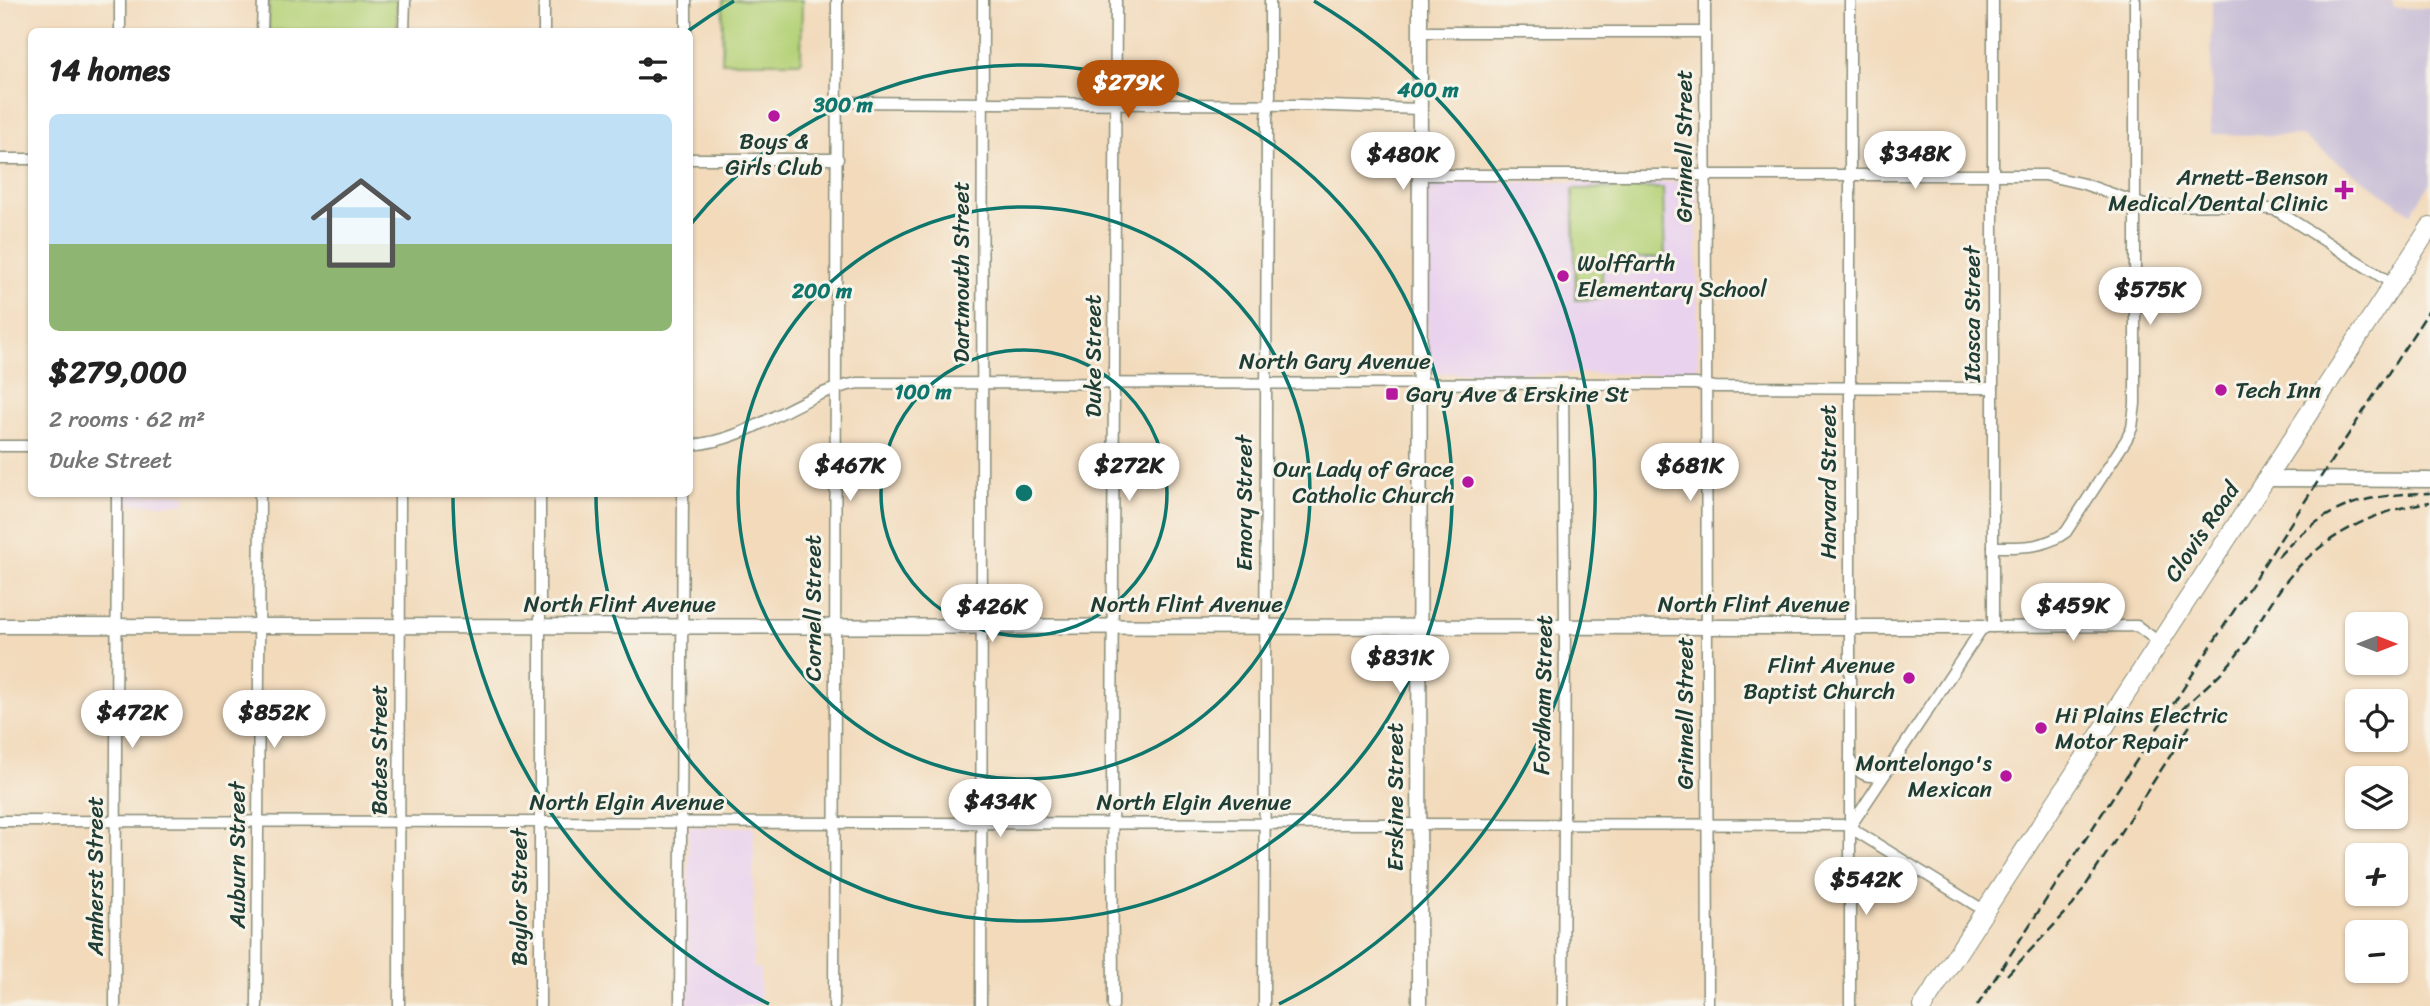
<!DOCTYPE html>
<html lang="en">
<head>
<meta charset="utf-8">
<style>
	:root { --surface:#fff; --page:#f2f2f2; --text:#222; --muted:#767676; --accent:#b45309 }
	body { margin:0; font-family:Sriracha,sans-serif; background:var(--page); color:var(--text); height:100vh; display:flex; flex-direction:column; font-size:26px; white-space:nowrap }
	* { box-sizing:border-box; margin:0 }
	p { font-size:23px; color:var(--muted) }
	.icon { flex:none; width:38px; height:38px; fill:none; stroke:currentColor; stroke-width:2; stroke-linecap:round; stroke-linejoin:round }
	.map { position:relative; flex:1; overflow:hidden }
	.drawer { position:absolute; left:28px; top:28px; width:665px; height:469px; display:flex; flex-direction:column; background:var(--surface); border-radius:10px; box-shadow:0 2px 5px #0004 }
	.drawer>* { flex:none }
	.needle { width:46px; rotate:90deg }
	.controls { position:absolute; left:2345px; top:612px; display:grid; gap:14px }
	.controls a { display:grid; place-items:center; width:63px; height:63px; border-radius:10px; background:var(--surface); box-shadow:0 2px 5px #0004; font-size:35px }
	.price { position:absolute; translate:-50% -60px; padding:0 16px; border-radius:24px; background:#fff; color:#222; font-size:23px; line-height:46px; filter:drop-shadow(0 2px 4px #0008) }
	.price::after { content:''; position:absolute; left:50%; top:42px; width:21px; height:16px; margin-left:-10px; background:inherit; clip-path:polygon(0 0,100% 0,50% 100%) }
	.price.on { background:var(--accent); color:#fff }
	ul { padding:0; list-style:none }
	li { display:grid; align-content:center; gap:14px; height:371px; padding:0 21px }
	li span { display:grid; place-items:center; height:217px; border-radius:10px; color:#555 }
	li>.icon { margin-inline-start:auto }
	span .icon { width:126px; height:126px; fill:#fffc; stroke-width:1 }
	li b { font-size:30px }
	h2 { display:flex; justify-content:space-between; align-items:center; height:84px; padding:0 21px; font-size:30px }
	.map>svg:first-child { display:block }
	.built { fill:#e9d2ee }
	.industrial { fill:#c9bfd7 }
	.green { fill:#b5d278; stroke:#6a8856; stroke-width:2 }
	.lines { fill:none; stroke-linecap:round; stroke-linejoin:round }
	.minor-casing { stroke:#888c78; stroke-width:13 }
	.tertiary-casing { stroke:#888c78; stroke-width:17 }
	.trunk-casing { stroke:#888c78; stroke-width:20 }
	.minor { stroke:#fff; stroke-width:10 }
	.tertiary { stroke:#fff; stroke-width:14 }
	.trunk { stroke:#fff; stroke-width:18 }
	.rail { stroke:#1f3d34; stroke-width:2.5; stroke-dasharray:10 5; stroke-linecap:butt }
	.ring { fill:none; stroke:#0f766e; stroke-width:3.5 }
	.poi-dot { fill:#b5179e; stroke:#f7f3e8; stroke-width:2.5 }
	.labels { text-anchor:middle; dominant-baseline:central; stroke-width:6; stroke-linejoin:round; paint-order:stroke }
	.poi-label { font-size:23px; fill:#1f3d34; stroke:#f7f3e8; text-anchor:end }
	.street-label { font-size:23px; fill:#1f3d34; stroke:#f7f3e8 }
	.centre { fill:#0f766e; stroke:#f7f3e8; stroke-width:3.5 }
	.ring-label { font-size:21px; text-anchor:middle; font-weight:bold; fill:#0f766e; stroke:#f7f3e8; stroke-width:6; stroke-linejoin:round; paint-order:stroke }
</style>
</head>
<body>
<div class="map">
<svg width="2430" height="1006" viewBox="0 0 2430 1006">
	<rect width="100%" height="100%" fill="#f7f3e8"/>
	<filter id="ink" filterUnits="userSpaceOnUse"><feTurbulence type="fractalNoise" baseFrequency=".0143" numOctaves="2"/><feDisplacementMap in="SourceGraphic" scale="14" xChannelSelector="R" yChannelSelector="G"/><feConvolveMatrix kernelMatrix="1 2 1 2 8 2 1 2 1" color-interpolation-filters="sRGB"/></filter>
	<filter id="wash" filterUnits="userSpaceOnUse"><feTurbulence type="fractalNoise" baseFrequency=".00686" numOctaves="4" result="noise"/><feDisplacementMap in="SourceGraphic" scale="28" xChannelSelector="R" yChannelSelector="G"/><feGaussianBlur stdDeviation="1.57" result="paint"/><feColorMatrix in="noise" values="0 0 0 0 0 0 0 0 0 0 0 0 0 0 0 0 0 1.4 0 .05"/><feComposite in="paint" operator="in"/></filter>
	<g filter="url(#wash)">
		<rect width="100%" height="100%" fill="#f2dabb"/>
		<!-- built -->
		<g class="built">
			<path d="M1431 182H1697L1698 372 1694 374 1429 373 1427 369V185Z"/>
			<rect x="123" y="494" width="62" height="10"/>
			<path d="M689 827H754L753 968 760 969V1006H687Z"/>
		</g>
		<!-- industrial -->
		<path class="industrial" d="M2212 0H2392L2393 8H2430V184L2411 213 2301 136 2211 134Z"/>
		<!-- green -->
		<g class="green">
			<rect x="269" y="0" width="128" height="31"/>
			<path d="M723 0H802L801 62H722Z"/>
			<path d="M1663 188 1665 258H1603L1601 299 1576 300 1573 189Z"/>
		</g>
	</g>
	<g filter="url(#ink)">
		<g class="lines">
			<!-- minor casing -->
			<g class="minor-casing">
				<g id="minor">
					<path d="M120 0V32"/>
					<path d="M544 0V32"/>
					<path d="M1705 0 1708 1006"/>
					<path d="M1850 0V1006"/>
					<path d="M262 32 263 0"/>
					<path d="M404 32 405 0"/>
					<path d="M686 32V0"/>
					<path d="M1420 32H1705"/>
					<path d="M837 102 1300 105 1420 109"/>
					<path d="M0 159H32"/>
					<path d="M690 159H838"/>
					<path d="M1420 175H2045L2084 184 2147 206 2239 205 2276 210 2393 284"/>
					<path d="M690 445C756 440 795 394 858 383L1695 384 1715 387 1993 388"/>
					<path d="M0 446H32"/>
					<path d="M1993 547C2020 547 2043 549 2066 532L2126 440 2132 428 2135 404V0"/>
					<path d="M1993 627V0"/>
					<path d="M1850 761C1860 775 1868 780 1885 773"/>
					<path d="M0 821 1846 825 1985 911"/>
					<path d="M1850 827 1983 627 2137 626 2159 642"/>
					<path d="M115 1006 117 494"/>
					<path d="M257 1006 260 494"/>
					<path d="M399 1006 400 494"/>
					<path d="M540 1006V494"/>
					<path d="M680 1006 683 494"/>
					<path d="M834 1006 837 0"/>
					<path d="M981 1006 983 0"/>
					<path d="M1113 1006 1112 759 1116 0"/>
					<path d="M1264 1006 1267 118 1270 95V0"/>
					<path d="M1563 1006 1565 626 1563 384"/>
				</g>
			</g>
			<!-- tertiary casing -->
			<g class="tertiary-casing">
				<g id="tertiary">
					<path d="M2266 479 2430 480"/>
					<path d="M0 626 1983 627"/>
					<path d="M1419 1006 1420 0"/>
				</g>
			</g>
			<!-- trunk casing -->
			<g class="trunk-casing">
				<path id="trunk" d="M1923 1006 2430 227"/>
			</g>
			<!-- minor -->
			<use href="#minor" class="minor"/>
			<!-- tertiary -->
			<use href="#tertiary" class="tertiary"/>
			<!-- trunk -->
			<use href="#trunk" class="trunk"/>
			<!-- rail -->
			<g class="rail">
				<path d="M2278 557C2324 506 2363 494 2430 493"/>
				<path d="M2172 721C2192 696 2221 677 2239 652 2254 631 2266 609 2281 588 2316 539 2371 511 2430 502"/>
				<path d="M2007 975 2073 905 2191 724"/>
				<path d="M1977 1006 2430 309"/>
			</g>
		</g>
	</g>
	<!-- distance rings -->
	<g class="ring">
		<circle cx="1024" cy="493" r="143"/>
		<circle cx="1024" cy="493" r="286"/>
		<path d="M691 224A428 428 0 1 1 596 497"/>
		<path d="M769 1004A571 571 0 0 1 453 498M688 31A571 571 0 0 1 734 1M1314 1A571 571 0 0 1 1279 1004"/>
	</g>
	<!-- markers -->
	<g class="poi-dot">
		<circle cx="774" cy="116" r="7"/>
		<path d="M2340.5 179.5h7v7h7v7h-7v7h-7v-7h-7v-7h7z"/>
		<circle cx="1563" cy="276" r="7"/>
		<circle cx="2221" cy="390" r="7"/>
		<rect x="1385" y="387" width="14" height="14" rx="3.5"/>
		<circle cx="1468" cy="482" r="7"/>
		<circle cx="1909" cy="678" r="7"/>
		<circle cx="2041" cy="728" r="7"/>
		<circle cx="2006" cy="776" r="7"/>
	</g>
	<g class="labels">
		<!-- poi labels -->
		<g class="poi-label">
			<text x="774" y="141" text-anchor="middle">Boys &amp;<tspan x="774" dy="26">Girls Club</tspan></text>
			<text x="2328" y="177">Arnett-Benson<tspan x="2328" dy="26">Medical/Dental Clinic</tspan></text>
			<text x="1577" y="263" text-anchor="start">Wolffarth<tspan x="1577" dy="26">Elementary School</tspan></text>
			<text x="2235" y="390" text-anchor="start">Tech Inn</text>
			<text x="1406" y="394" text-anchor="start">Gary Ave &amp; Erskine St</text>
			<text x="1454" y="469">Our Lady of Grace<tspan x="1454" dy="26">Catholic Church</tspan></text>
			<text x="1895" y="665">Flint Avenue<tspan x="1895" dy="26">Baptist Church</tspan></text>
			<text x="2055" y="715" text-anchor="start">Hi Plains Electric<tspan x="2055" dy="26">Motor Repair</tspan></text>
			<text x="1992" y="763">Montelongo's<tspan x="1992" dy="26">Mexican</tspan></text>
		</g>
		<!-- street labels -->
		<g class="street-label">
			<text transform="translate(1684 146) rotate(-90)">Grinnell Street</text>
			<text transform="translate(961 272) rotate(-90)">Dartmouth Street</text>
			<text transform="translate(1972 314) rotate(-90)">Itasca Street</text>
			<text transform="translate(1093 356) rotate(-90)">Duke Street</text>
			<text x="1335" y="361">North Gary Avenue</text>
			<text transform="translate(1828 482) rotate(-90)">Harvard Street</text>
			<text transform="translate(1244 503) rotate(-90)">Emory Street</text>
			<text transform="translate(2202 532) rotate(-56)">Clovis Road</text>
			<text x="620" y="604">North Flint Avenue</text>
			<text x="1187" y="604">North Flint Avenue</text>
			<text x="1754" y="604">North Flint Avenue</text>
			<text transform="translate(813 608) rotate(-90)">Cornell Street</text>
			<text transform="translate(1543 695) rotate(-89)">Fordham Street</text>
			<text transform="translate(1685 713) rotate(-90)">Grinnell Street</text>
			<text transform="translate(379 750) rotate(-90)">Bates Street</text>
			<text transform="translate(1395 797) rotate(-90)">Erskine Street</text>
			<text x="627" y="802">North Elgin Avenue</text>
			<text x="1194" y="802">North Elgin Avenue</text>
			<text transform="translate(237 855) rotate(-90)">Auburn Street</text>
			<text transform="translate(95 876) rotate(-90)">Amherst Street</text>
			<text transform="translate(519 897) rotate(-90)">Baylor Street</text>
		</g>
	</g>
	<circle cx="1024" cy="493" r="10" class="centre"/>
	<g class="ring-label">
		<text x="1428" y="97">400 m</text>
		<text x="843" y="112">300 m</text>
		<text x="822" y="298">200 m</text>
		<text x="923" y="399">100 m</text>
	</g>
</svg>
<div class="controls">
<a><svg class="needle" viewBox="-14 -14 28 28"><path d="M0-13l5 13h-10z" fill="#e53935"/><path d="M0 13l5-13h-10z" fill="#767676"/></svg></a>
<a><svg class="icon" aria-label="locate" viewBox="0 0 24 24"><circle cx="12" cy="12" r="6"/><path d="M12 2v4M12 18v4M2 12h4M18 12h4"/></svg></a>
<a><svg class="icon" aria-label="layers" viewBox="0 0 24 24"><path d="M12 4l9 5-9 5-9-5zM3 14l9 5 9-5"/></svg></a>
<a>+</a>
<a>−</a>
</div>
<b class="price on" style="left:1128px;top:120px">$279K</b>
<b class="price" style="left:1915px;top:191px">$348K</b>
<b class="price" style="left:1403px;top:192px">$480K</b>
<b class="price" style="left:2150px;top:327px">$575K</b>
<b class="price" style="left:850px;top:503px">$467K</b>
<b class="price" style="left:1129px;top:503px">$272K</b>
<b class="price" style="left:1690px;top:503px">$681K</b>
<b class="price" style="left:2073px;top:643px">$459K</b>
<b class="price" style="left:992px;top:644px">$426K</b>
<b class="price" style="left:1400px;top:695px">$831K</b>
<b class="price" style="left:132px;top:750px">$472K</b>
<b class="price" style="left:274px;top:750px">$852K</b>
<b class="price" style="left:1000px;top:839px">$434K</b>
<b class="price" style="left:1866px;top:917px">$542K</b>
<section class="drawer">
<h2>14 homes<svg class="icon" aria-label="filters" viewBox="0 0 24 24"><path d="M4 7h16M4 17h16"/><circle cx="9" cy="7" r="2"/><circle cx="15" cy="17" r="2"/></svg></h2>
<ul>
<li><span style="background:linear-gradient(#bfe0f5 60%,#8fb573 0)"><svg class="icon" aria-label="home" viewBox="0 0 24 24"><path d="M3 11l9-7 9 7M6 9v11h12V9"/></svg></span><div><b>$279,000</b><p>2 rooms · 62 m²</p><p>Duke Street</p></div></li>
</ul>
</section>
</div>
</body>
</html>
